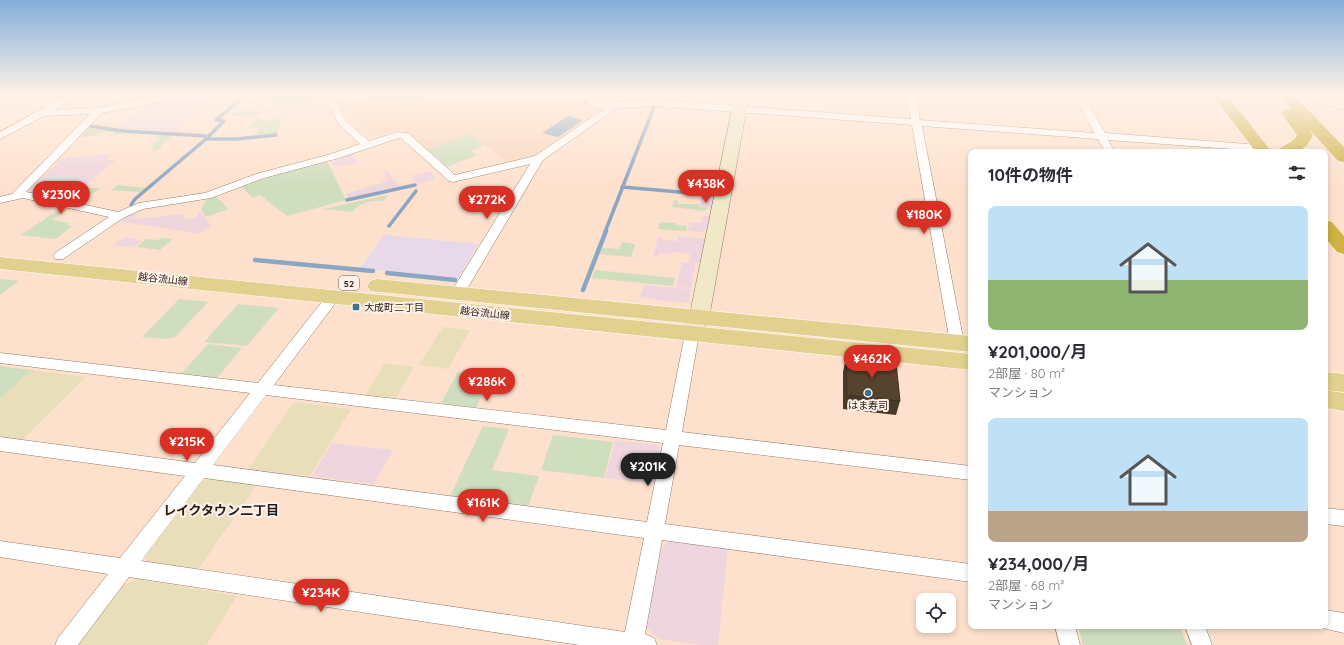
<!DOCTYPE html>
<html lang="ja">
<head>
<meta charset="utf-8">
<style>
	:root { --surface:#fff; --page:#f2f2f3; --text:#2b2b33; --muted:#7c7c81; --accent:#d93025 }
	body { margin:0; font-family:Quicksand,"Noto Sans JP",sans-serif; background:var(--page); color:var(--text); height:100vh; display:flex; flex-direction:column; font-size:15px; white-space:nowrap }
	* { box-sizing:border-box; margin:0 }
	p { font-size:13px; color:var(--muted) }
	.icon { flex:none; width:22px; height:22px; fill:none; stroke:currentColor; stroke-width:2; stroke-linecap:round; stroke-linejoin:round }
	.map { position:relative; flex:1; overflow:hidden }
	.panel { position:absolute; left:968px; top:149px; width:360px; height:480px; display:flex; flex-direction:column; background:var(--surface); border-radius:8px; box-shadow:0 2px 6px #0003 }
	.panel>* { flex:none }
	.controls { position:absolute; left:916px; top:593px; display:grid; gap:8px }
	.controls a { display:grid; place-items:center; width:40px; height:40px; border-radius:8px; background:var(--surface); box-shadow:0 2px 6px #0003; font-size:20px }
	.price { position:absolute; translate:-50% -34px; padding:0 9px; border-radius:14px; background:var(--accent); color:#fff; font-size:13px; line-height:26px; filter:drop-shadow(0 1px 2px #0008) }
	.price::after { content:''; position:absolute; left:50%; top:24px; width:12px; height:9px; margin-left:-6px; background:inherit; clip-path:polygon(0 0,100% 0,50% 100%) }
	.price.on { background:#222; color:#fff }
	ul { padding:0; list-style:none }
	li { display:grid; align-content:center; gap:8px; height:212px; padding:0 20px }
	li span { display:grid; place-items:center; height:124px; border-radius:8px; color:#555 }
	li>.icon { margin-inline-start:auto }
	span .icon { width:72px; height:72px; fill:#fffc; stroke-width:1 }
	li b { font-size:17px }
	h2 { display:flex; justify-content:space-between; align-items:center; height:48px; padding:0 20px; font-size:17px }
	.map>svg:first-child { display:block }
	.commercial { fill:#e7d8ea }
	.industrial { fill:#efd6de }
	.built { fill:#f9d6bc }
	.green { fill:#cfdebf }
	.sand { fill:#e8deb9 }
	.water { fill:#8ba6c3 }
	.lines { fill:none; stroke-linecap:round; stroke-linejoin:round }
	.stream-far1 { stroke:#8ba6c3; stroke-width:3.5 }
	.stream { stroke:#8ba6c3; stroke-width:4.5 }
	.street-casing { stroke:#937a67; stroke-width:1 }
	.secondary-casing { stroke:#937a67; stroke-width:1 }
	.primary-casing { stroke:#fff; stroke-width:1 }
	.highway-casing { stroke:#fff; stroke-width:1 }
	.street { fill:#fff; fill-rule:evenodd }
	.secondary { fill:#f0e8c7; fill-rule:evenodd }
	.primary { fill:#e2d18e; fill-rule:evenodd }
	.highway { fill:#ceb243; fill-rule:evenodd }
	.wall { fill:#493a27 }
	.building { fill:#55432d; stroke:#3c2f20 }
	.poi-dot { fill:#3c738e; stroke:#fef2ea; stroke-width:1.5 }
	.labels { text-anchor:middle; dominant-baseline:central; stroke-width:4; stroke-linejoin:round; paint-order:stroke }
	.shield { fill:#fef2ea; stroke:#675c54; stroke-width:1 }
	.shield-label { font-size:9px; font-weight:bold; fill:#261b14 }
	.street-label { font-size:10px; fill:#261b14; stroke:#fef2ea }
	.poi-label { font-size:10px; fill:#261b14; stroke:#fef2ea; text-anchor:start }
	.near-neighbourhood-label { font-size:13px; font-weight:bold; fill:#261b14; stroke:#fef2ea }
</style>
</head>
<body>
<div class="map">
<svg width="1344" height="645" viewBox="0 0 1344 645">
	<rect width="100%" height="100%" fill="#fee1cd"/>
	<!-- commercial -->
	<path class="commercial" d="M384 235 478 244 458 279 360 268Z"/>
	<!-- industrial -->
	<g class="industrial">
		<path d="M170 99H212L174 133 115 128 141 106Z"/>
		<path d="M110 154 107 160H116L69 198 28 193 26 191 55 166 59 159Z"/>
		<path d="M352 154 359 163 351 165 349 164 335 168 331 162Z"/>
		<path d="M388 171 399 186 348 199 346 194 388 181 383 172Z"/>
		<path d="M430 171 436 179 418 184 412 176Z"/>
		<path d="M702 194 714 195 712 208 699 206Z"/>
		<path d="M138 210 134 219 185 214 183 220 196 218 200 211 211 225 199 234 116 221Z"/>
		<path d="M703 216H709L706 230 700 232 687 231 690 222 701 223Z"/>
		<path d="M678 236 705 239 700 263 688 262 690 254 671 252 670 254 658 253 657 257H653L658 237H664L663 240 677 241Z"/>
		<path d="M124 237 138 239 137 240 142 241 133 248 113 245Z"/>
		<path d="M682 262 696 263 691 288 676 287Z"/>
		<path d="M644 285 691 289 688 303 640 298Z"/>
		<path d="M615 440 658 445 663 453 656 484 605 478Z"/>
		<path d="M332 443 393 450 374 484 312 476Z"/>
		<path d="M671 540 728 548 718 645H701L658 639 646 627 662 547Z"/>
	</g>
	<!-- built -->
	<path class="built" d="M333 95H577L600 110V112L531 159 509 164 471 134 426 149 403 129 374 137H367L345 115Z"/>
	<!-- green -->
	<g class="green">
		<path d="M286 95H321V96L311 97 312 102 272 107 271 104 275 100 273 97Z"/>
		<path d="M366 95H418L425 101 414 104 370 101Z"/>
		<path d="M268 108H274L269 112H262L256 117 233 116V114L238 110 264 112Z"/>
		<path d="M280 117H282L277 134 256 136 259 127 249 128 257 119 273 120Z"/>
		<path d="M88 128 134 132 113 135 114 132H100L97 136 80 137Z"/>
		<path d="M471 134 484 145 471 151 477 155 447 167 427 149Z"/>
		<path d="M160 135H173L160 146 163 148 149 153 156 148 150 147 161 139H155Z"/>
		<path d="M327 161 346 200 287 216 260 195 253 198 242 187 293 169Z"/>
		<path d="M118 185 145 188 139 192 111 190Z"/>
		<path d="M84 188H100C90 196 84 203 70 199Z"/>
		<path d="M388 195 384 201C372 200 361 202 352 212L323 209Z"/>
		<path d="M217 197 228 209 206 217 201 209 206 200Z"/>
		<path d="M674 200 678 201V204H699L698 206 709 208 704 211 672 207Z"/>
		<path d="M61 208 68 209 52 220 69 223 67 225 73 226 55 239 21 235Z"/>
		<path d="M660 222 676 223V225L687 226 686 231 658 229Z"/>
		<path d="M162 238 173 239 160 250 137 247 147 239 159 240Z"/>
		<path d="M622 242 635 244 631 257 600 254 602 248 619 249Z"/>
		<path d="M595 270 675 278 673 286 592 278Z"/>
		<path d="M0 279 19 281 0 295Z"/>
		<path d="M179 299 208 302 175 337 165 339 142 337Z"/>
		<path d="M238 304 279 308 247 346 204 342Z"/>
		<path d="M208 344 242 348 217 378 181 374Z"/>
		<path d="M0 366 32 370 0 399Z"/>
		<path d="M458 372 491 376 476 408 441 403Z"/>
		<path d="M483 426 509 429 492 470 539 476 528 507 450 496Z"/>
		<path d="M553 435 613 442 604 478 541 470Z"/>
		<path d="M1078 626H1180L1187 645H1083Z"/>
	</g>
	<!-- sand -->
	<g class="sand">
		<path d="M443 327 470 330 448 369 419 365Z"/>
		<path d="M385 363 414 367 396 398 365 395Z"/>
		<path d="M32 370 86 377 22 440 0 437V399Z"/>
		<path d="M294 402 351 409 310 476 248 469Z"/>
		<path d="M211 478 257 484 198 570 147 562 143 552 192 486Z"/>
		<path d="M137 579 237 596 206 645H73L117 588Z"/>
	</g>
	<!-- water -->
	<path class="water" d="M568 116 583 120 558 137 542 133Z"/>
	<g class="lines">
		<!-- stream-far1 -->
		<g class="stream-far1">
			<path d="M90 126 123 131 206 136"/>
			<path d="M206 139H236L276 135"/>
			<path d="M622 187 714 195"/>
			<path d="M347 200 415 185"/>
			<path d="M131 205 135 199 206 139 224 121 216 120 239 101"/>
			<path d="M389 226 416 191"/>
			<path d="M605 232 654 107"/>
		</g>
		<!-- stream -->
		<g class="stream">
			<path d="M255 260 373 271"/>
			<path d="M387 273 455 280"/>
			<path d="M583 290 606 231"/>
		</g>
		<!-- street casing -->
		<g class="street-casing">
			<g id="street">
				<path d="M67 95H79L55 110 99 108 162 95H277L273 98 253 100 203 98 168 100 102 113 26 192 118 212 139 203 205 193 256 174 331 154 360 144 339 124 324 95H333L346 121 369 141 398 132 408 133 455 175 535 156 604 109 596 108 577 95H588L601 103 656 100 911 119 906 95H916L920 120 1094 133 1075 95H1084L1105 133 1260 145 1265 148 1260 151 1108 140 1115 152H1105L1098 139 922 126 964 343 962 347 957 348 952 347 950 343 912 125 656 106 617 108 543 160 464 294 462 297H452L450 294 530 164 453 182 449 181 401 138H399L339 158 264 178 211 198 143 209 123 218 63 259H55L53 256 55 253 109 217 23 198 0 203V197L12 194 90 114 44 116 0 139V132Z"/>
				<path d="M333 293 338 294 340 297 274 385 666 430 685 334 687 331 692 329 697 331 699 334 682 432 971 466V480L679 445 665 524 971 564V582L662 540 645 634 654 638 657 645H579L129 577 78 645H55L58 638 108 574 0 557V541L120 558 185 476 0 451V437L195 463 250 393 0 363V353L258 383 328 294ZM266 395 663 443 647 522 213 465ZM204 478 644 538 625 632 141 561Z"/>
				<path d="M1325 508 1344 510V526L1325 524Z"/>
				<path d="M1325 610 1344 613V633L1318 627 1325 626Z"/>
				<path d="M1055 626H1075L1080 645H1060Z"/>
				<path d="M1185 626H1205L1212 645H1192Z"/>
			</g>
		</g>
		<!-- secondary casing -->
		<g class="secondary-casing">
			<g id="secondary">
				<path d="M735 95H749L709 318 699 339 692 341 685 339 682 334 689 318Z"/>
				<path d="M1297 95H1320L1344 102V110L1298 98Z"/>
			</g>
		</g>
		<!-- primary casing -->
		<g class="primary-casing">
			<g id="primary">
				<path d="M0 257 971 354V370L0 269Z"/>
				<path d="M377 279 971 336V352L370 291 367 286 370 281Z"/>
				<path d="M1325 372 1344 374V392L1325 390Z"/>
				<path d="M1325 390 1344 393V411L1325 408Z"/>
			</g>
		</g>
		<!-- highway casing -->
		<g class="highway-casing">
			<g id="highway">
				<path d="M1212 95H1227L1272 152H1256Z"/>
				<path d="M1279 95H1294L1344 147V162L1338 161 1309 129 1313 135C1304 154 1296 152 1277 152 1282 144 1293 144 1297 135L1281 113 1284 110 1291 109Z"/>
				<path d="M1325 220 1332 222 1344 236V254L1337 252 1325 238Z"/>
			</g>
		</g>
		<!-- street -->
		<use href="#street" class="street"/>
		<!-- secondary -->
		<use href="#secondary" class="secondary"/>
		<!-- primary -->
		<use href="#primary" class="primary"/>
		<!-- highway -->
		<use href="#highway" class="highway"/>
	</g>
	<!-- wall -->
	<path class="wall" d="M846 357 900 401 896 415 843 409V372Z"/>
	<!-- building -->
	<path class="building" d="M846 357 896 363 900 401 847 395Z"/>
	<!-- sky -->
	<linearGradient id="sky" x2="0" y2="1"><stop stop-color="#83aed9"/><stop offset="0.51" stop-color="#fff2e8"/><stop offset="1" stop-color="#fff2e8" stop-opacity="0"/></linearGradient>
	<rect width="1344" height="186" fill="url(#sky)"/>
	<!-- markers -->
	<g class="poi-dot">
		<rect x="352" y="303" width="8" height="8" rx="2"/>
		<circle cx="868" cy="393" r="4"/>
	</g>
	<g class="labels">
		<!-- shield labels -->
		<rect class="shield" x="339" y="276" width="20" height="14" rx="3"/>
		<g class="shield-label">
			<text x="349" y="283">52</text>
		</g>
		<!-- street labels -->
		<g class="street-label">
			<text transform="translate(163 279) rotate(6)">越谷流山線</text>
			<text transform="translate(485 313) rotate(6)">越谷流山線</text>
		</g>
		<!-- poi labels -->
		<g class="poi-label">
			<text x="364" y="307">大成町二丁目</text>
			<text x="868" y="405" text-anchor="middle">はま寿司</text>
		</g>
		<!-- near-neighbourhood labels -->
		<g class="near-neighbourhood-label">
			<text x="221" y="510">レイクタウン二丁目</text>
		</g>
	</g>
</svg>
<div class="controls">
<a><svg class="icon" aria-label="locate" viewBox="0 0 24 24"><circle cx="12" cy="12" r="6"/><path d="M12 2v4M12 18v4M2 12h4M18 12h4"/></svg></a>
</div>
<b class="price" style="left:706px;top:204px">¥438K</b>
<b class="price" style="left:61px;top:215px">¥230K</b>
<b class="price" style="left:487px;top:220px">¥272K</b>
<b class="price" style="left:924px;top:235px">¥180K</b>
<b class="price" style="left:872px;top:379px">¥462K</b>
<b class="price" style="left:487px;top:402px">¥286K</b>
<b class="price" style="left:187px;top:462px">¥215K</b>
<b class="price on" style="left:648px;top:487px">¥201K</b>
<b class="price" style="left:483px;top:523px">¥161K</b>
<b class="price" style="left:321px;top:613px">¥234K</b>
<section class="panel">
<h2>10件の物件<svg class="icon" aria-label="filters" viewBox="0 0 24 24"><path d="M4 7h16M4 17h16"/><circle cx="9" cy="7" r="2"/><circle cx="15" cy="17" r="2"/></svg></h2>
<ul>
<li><span style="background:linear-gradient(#bfe0f5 60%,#8fb573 0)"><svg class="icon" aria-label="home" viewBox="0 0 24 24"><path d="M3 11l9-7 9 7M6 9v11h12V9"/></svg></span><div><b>¥201,000/月</b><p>2部屋 · 80 m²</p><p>マンション</p></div></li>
<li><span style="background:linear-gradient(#bfe0f5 75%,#b9a48a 0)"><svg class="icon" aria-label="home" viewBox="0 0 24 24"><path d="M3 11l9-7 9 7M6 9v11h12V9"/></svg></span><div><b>¥234,000/月</b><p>2部屋 · 68 m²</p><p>マンション</p></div></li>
</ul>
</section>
</div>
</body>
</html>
